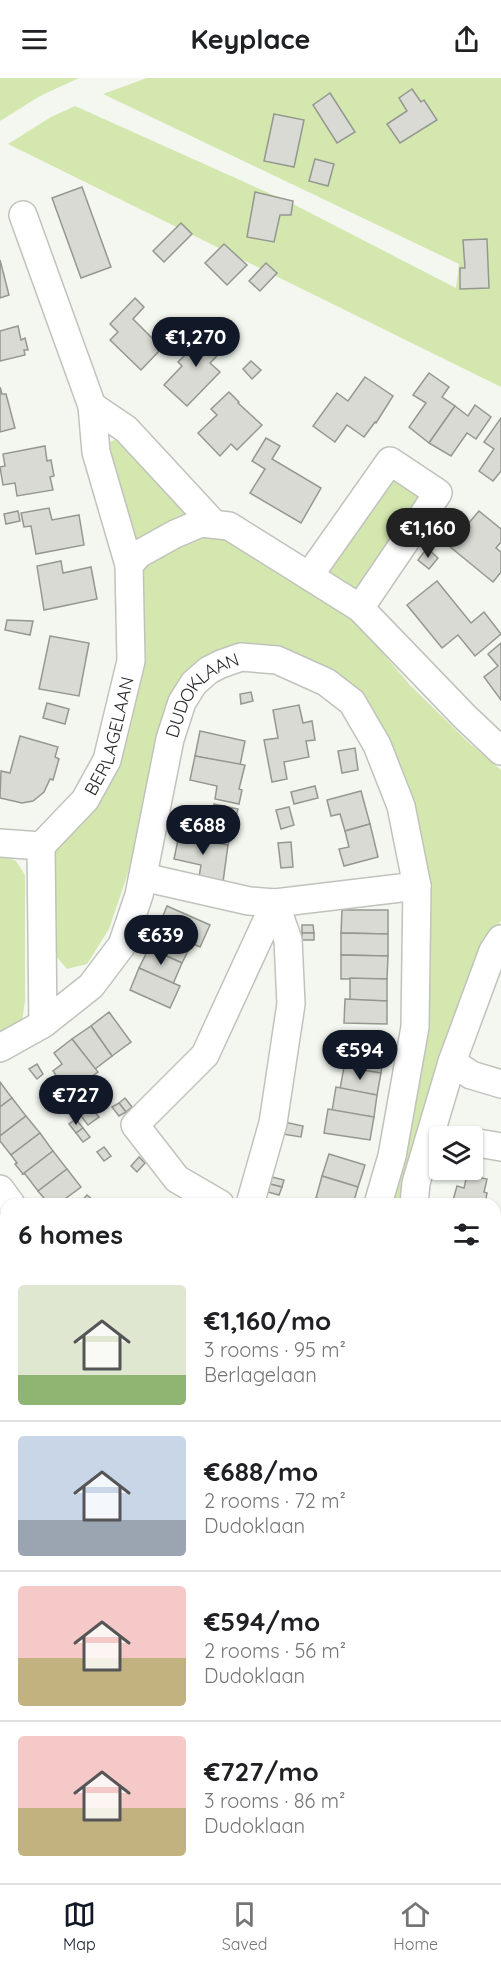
<!DOCTYPE html>
<html lang="en">
<head>
<meta charset="utf-8">
<style>
	:root { --surface:#fff; --page:#f2f2f2; --text:#202124; --muted:#757577; --line:#e0e0e0; --accent:#111827 }
	body { margin:0; font-family:Quicksand,sans-serif; background:var(--page); color:var(--text); height:100vh; display:flex; flex-direction:column; font-size:22px; white-space:nowrap }
	* { box-sizing:border-box; margin:0 }
	p { font-size:20px; color:var(--muted) }
	.icon { flex:none; width:33px; height:33px; fill:none; stroke:currentColor; stroke-width:2; stroke-linecap:round; stroke-linejoin:round }
	.map { position:relative; flex:1; overflow:hidden }
	.drawer { position:absolute; left:0px; top:1120px; width:501px; height:686px; display:flex; flex-direction:column; background:var(--surface); border-radius:18px 18px 0 0; box-shadow:0 2px 4px #0004 }
	.drawer>* { flex:none }
	.controls { position:absolute; left:429px; top:1048px; display:grid; gap:12px }
	.controls a { display:grid; place-items:center; width:54px; height:54px; border-radius:6px; background:var(--surface); box-shadow:0 2px 4px #0004; font-size:30px }
	.price { position:absolute; translate:-50% -51px; padding:0 14px; border-radius:21px; background:var(--accent); color:#fff; font-size:20px; line-height:39px; filter:drop-shadow(0 2px 3px #0008) }
	.price::after { content:''; position:absolute; left:50%; top:36px; width:18px; height:14px; margin-left:-9px; background:inherit; clip-path:polygon(0 0,100% 0,50% 100%) }
	.price.on { background:#222; color:#fff }
	ul { padding:0; list-style:none }
	li { display:flex; align-items:center; gap:18px; height:150px; padding:0 18px }
	li+li { border-top:2px solid var(--line) }
	li span { display:grid; place-items:center; flex:none; width:168px; height:120px; border-radius:6px; color:#555 }
	li>.icon { margin-inline-start:auto }
	span .icon { width:72px; height:72px; fill:#fffc; stroke-width:1 }
	li b { font-size:26px }
	h2 { display:flex; justify-content:space-between; align-items:center; height:72px; padding:0 18px; font-size:26px }
	header { display:flex; justify-content:space-between; align-items:center; height:78px; padding:0 18px; background:var(--surface); font-size:27px; font-weight:700 }
	.tab-bar { display:flex; justify-content:space-around; align-items:center; height:84px; border-top:2px solid var(--line); background:var(--surface); font-size:16px; color:var(--muted) }
	.tab-bar a { display:grid; justify-items:center; gap:3px }
	.tab-bar .on { color:var(--accent) }
	.map>svg:first-child { display:block }
	.green { fill:#d3e7ae }
	.building { fill:#d8dad3; stroke:#959891; stroke-width:1.5 }
	.lines { fill:none; stroke-linecap:round; stroke-linejoin:round }
	.minor-casing { stroke:#c0c3bc; stroke-width:30 }
	.minor { stroke:#fff; stroke-width:27 }
	.rail-casing { stroke:#474946; stroke-width:7 }
	.rail { stroke:#fff; stroke-width:4.5; stroke-dasharray:14; stroke-linecap:butt }
	.labels { text-anchor:middle; dominant-baseline:central; stroke-width:4.5; stroke-linejoin:round; paint-order:stroke }
	.street-label { font-size:18px; fill:#2a2b29; stroke:#fff }
</style>
</head>
<body>
<header><svg class="icon" aria-label="menu" viewBox="0 0 24 24"><path d="M4 6h16M4 12h16M4 18h16"/></svg>Keyplace<svg class="icon" aria-label="share" viewBox="0 0 24 24"><path d="M12 15V3M7 8l5-5 5 5M5 13v7h14v-7"/></svg></header>
<div class="map">
<svg width="501" height="1805" viewBox="0 0 501 1805">
	<rect width="100%" height="100%" fill="#f4f7f0"/>
	<!-- green -->
	<g class="green">
		<path d="M0 0H79L40 18 0 43Z"/>
		<path d="M147 0H501V309L8 66 51 39 75 28 293 126 456 210 459 186 103 16Z"/>
		<path d="M119 360 192 436 141 463 133 460 106 371 110 364Z"/>
		<path d="M394 402 414 409 418 420 417 429 360 509 352 513 329 499 327 487 385 406Z"/>
		<path d="M204 456 230 461 354 541 410 607 468 664 501 692V843L489 863 407 1126H389L423 807 364 628 263 571H222L193 587 166 633 142 747 126 801 109 851 87 886 67 891 56 878 52 775 76 744 139 516 144 491 158 476Z"/>
		<path d="M0 776 16 783 25 797V923L22 944 0 960Z"/>
		<path d="M6 1171V1249L0 1253V1172Z"/>
		<path d="M501 1518V1652L495 1655V1547Z"/>
		<path d="M234 1800H460L452 1805H223Z"/>
	</g>
	<!-- building -->
	<g class="building">
		<path d="M412 11 421 24 424 22 437 42 400 65 387 46 407 33 399 20Z"/>
		<path d="M330 15 355 54 337 65 313 27Z"/>
		<path d="M274 36 304 42 294 89 264 83Z"/>
		<path d="M315 81 334 86 328 108 309 103Z"/>
		<path d="M82 109 111 189 81 200 52 120Z"/>
		<path d="M255 114 293 123 291 137H280L274 164 247 159Z"/>
		<path d="M181 145 192 156 164 184 153 173Z"/>
		<path d="M487 161 489 210 460 211V190H465L463 162Z"/>
		<path d="M224 166 247 187 227 207 205 185Z"/>
		<path d="M0 182 9 217 0 220Z"/>
		<path d="M266 185 277 195 260 213 249 203Z"/>
		<path d="M135 220 144 229 133 241 162 270 141 292 110 262 118 254 110 246Z"/>
		<path d="M18 248 21 262 25 260 28 272H24L25 277 0 283V253Z"/>
		<path d="M204 250 225 270 210 285 220 294 187 328 164 307 182 288 178 284 188 274 185 270Z"/>
		<path d="M251 283 261 292 252 301 243 291Z"/>
		<path d="M429 295 449 309 442 319 455 328 429 365 409 349 426 325 413 317Z"/>
		<path d="M365 299 393 318 376 345 375 344 364 359 347 347 335 364 313 348 337 315 348 323Z"/>
		<path d="M0 309 2 316H6L15 350 0 354Z"/>
		<path d="M229 314 239 324 238 325 262 347 237 372 231 366 220 378 198 355 217 337 211 331Z"/>
		<path d="M475 327 491 339 476 361 467 355 451 378 429 365 455 328 468 338Z"/>
		<path d="M501 340V393L493 403 479 393 494 371 484 364Z"/>
		<path d="M266 360 280 368 272 381 321 410 301 445 250 415 265 391 252 383Z"/>
		<path d="M45 368 47 383 51 382 54 398 50 399 53 412 17 418 15 405 3 407 0 389 5 388 3 376Z"/>
		<path d="M49 430 52 442 79 437 84 467 36 476 31 448 24 449 21 435Z"/>
		<path d="M18 433 20 443 6 446 4 436Z"/>
		<path d="M479 433 501 451V464L496 470 501 474V494L493 504 449 468Z"/>
		<path d="M427 470 438 480 429 491 418 482Z"/>
		<path d="M61 483 63 495 91 489 97 521 44 532 37 488Z"/>
		<path d="M437 503 471 545 484 534 501 556 475 578 458 557 442 570 407 527Z"/>
		<path d="M7 542 33 543 30 557 5 552Z"/>
		<path d="M50 558 89 565 79 618 39 611Z"/>
		<path d="M501 565V622L484 599 498 588 488 576Z"/>
		<path d="M251 614 253 623 241 626 240 616Z"/>
		<path d="M47 625 69 631 65 646 43 640Z"/>
		<path d="M299 627 303 645 312 643 315 662 306 663 309 679 284 684 287 701 272 704 264 662 278 660 273 632Z"/>
		<path d="M200 653 245 663 240 687 195 678Z"/>
		<path d="M20 658 58 669 55 679 59 681 53 702 50 701 44 714 33 723 22 725 0 720 1 693 10 695Z"/>
		<path d="M355 670 358 692 342 695 338 673Z"/>
		<path d="M195 678 245 687 239 711 242 712 239 726 215 721 217 708 190 702Z"/>
		<path d="M315 708 318 720 294 726 291 714Z"/>
		<path d="M361 713 370 746 345 753 340 736 331 738 327 722Z"/>
		<path d="M214 726 238 731 228 767 179 757 184 732 211 738Z"/>
		<path d="M289 729 294 747 281 751 276 732Z"/>
		<path d="M370 746 378 779 344 788 339 771 349 769 345 753Z"/>
		<path d="M179 757 228 767 223 804 199 799 201 787 174 781Z"/>
		<path d="M291 764 293 789 281 790 278 765Z"/>
		<path d="M167 828 210 847 200 869 158 850Z"/>
		<path d="M342 832H388V856L341 855Z"/>
		<path d="M302 847H313L314 855H302Z"/>
		<path d="M158 850 192 865 182 885 149 870Z"/>
		<rect x="302" y="855" width="12" height="7"/>
		<path d="M341 855 388 856V878L341 877Z"/>
		<path d="M149 870 182 885 173 906 139 890Z"/>
		<path d="M341 877 388 878 387 901H341Z"/>
		<path d="M139 890 180 908 170 930 130 912Z"/>
		<path d="M350 900 387 901V923L350 922Z"/>
		<path d="M345 921 387 923V946L344 945Z"/>
		<path d="M109 934 131 964 112 978 91 948Z"/>
		<path d="M91 948 112 978 95 991 72 961Z"/>
		<path d="M72 961 98 994 78 1008 75 1005 66 1012 53 993 62 986 54 975Z"/>
		<path d="M347 966 384 971 381 995 344 989Z"/>
		<path d="M37 986 43 996 37 1001 29 991Z"/>
		<path d="M344 989 381 995 377 1017 340 1011Z"/>
		<path d="M0 1004 12 1020 0 1029Z"/>
		<path d="M50 1005 56 1014 50 1019 43 1010Z"/>
		<path d="M336 1009 377 1017 374 1039 332 1033Z"/>
		<path d="M56 1014 63 1023 57 1028 50 1019Z"/>
		<path d="M12 1020 26 1038 0 1058V1029Z"/>
		<path d="M125 1020 132 1029 126 1034 119 1025Z"/>
		<path d="M119 1025 126 1034 119 1038 112 1029Z"/>
		<path d="M92 1030 99 1039 88 1047 81 1038Z"/>
		<path d="M328 1031 374 1039 370 1062 324 1055Z"/>
		<path d="M26 1038 40 1055 11 1077 0 1063V1058Z"/>
		<path d="M76 1041 83 1050 76 1055 69 1046Z"/>
		<path d="M284 1044 303 1048 301 1059 282 1056Z"/>
		<path d="M83 1050 90 1059 83 1064 76 1055Z"/>
		<path d="M40 1055 53 1073 23 1096 15 1086 17 1085 11 1077Z"/>
		<path d="M104 1069 111 1078 104 1083 97 1074Z"/>
		<path d="M53 1073 67 1091 38 1113 25 1096H23Z"/>
		<path d="M329 1076 365 1087 358 1109 322 1098Z"/>
		<path d="M139 1079 145 1085 137 1094 131 1088Z"/>
		<path d="M67 1091 81 1109 58 1126H49L38 1113Z"/>
		<path d="M467 1097 487 1101 484 1114 487 1115 485 1126H452L457 1108 464 1110Z"/>
		<path d="M322 1098 358 1109 353 1126H338L316 1120Z"/>
		<path d="M272 1099 284 1102 282 1109 270 1106Z"/>
		<path d="M270 1106 282 1109 279 1117 268 1114Z"/>
		<path d="M87 1117 98 1126H79Z"/>
		<path d="M495 1160 501 1161V1180L495 1179Z"/>
		<path d="M495 1253 501 1254V1278L495 1277Z"/>
		<path d="M1 1300 6 1307V1349L0 1339Z"/>
		<path d="M0 1464 4 1469 6 1468V1488L2 1490 0 1487Z"/>
		<path d="M0 1680 6 1691V1712L0 1716Z"/>
		<path d="M501 1718V1758L497 1759 495 1754V1720Z"/>
	</g>
	<g class="lines">
		<!-- minor casing -->
		<g class="minor-casing">
			<g id="minor">
				<path d="M23 137 92 328 126 351 214 446"/>
				<path d="M92 328 96 374 129 487"/>
				<path d="M309 498 390 383 438 415 360 530"/>
				<path id="s1" d="M0 765 41 768 85 722 107 682 131 583 129 487 139 476 175 456 201 445 229 448 360 530 465 639 501 673"/>
				<path id="s2" d="M41 768 43 946 91 908 122 867 139 817 170 661 182 624 194 605 209 592 221 586 241 579 277 582 326 604 352 624 377 667 401 728 417 808 415 949 392 1078 378 1126"/>
				<path d="M143 799 249 823 275 825 417 808"/>
				<path d="M0 970 43 946"/>
				<path d="M452 984 471 997 501 1006"/>
				<path d="M472 1064 501 1069"/>
				<path d="M0 1111 11 1126"/>
				<path d="M220 1126 177 1101 135 1047 205 977 275 825"/>
				<path d="M250 1126 273 1045 291 926 288 862 275 825"/>
				<path d="M414 1126 416 1105 452 984 493 873 501 861"/>
				<path d="M0 1266 6 1261"/>
				<path d="M0 1553 6 1550"/>
				<path d="M0 1618 6 1613"/>
				<path d="M495 1677 501 1674"/>
				<path d="M175 1805 186 1800"/>
			</g>
		</g>
		<!-- minor -->
		<use href="#minor" class="minor"/>
		<!-- rail casing -->
		<g class="rail-casing">
			<g id="rail">
				<path d="M495 1788 501 1784"/>
				<path d="M467 1805 475 1800"/>
			</g>
		</g>
		<!-- rail -->
		<use href="#rail" class="rail"/>
	</g>
	<g class="labels">
		<!-- street labels -->
		<g class="street-label">
			<text stroke="none"><textPath href="#s2" startOffset="560">DUDOKLAAN</textPath></text>
			<text stroke="none"><textPath href="#s1" startOffset="174">BERLAGELAAN</textPath></text>
		</g>
	</g>
</svg>
<div class="controls">
<a><svg class="icon" aria-label="layers" viewBox="0 0 24 24"><path d="M12 4l9 5-9 5-9-5zM3 14l9 5 9-5"/></svg></a>
</div>
<b class="price" style="left:196px;top:290px">€1,270</b>
<b class="price on" style="left:428px;top:481px">€1,160</b>
<b class="price" style="left:203px;top:778px">€688</b>
<b class="price" style="left:161px;top:888px">€639</b>
<b class="price" style="left:360px;top:1003px">€594</b>
<b class="price" style="left:76px;top:1048px">€727</b>
<section class="drawer">
<h2>6 homes<svg class="icon" aria-label="filters" viewBox="0 0 24 24"><path d="M4 7h16M4 17h16"/><circle cx="9" cy="7" r="2"/><circle cx="15" cy="17" r="2"/></svg></h2>
<ul>
<li><span style="background:linear-gradient(#dfe7d0 75%,#8fb573 0)"><svg class="icon" aria-label="home" viewBox="0 0 24 24"><path d="M3 11l9-7 9 7M6 9v11h12V9"/></svg></span><div><b>€1,160/mo</b><p>3 rooms · 95 m²</p><p>Berlagelaan</p></div></li>
<li><span style="background:linear-gradient(#c9d6e8 70%,#9aa5b1 0)"><svg class="icon" aria-label="home" viewBox="0 0 24 24"><path d="M3 11l9-7 9 7M6 9v11h12V9"/></svg></span><div><b>€688/mo</b><p>2 rooms · 72 m²</p><p>Dudoklaan</p></div></li>
<li><span style="background:linear-gradient(#f6c9c9 60%,#c2b280 0)"><svg class="icon" aria-label="home" viewBox="0 0 24 24"><path d="M3 11l9-7 9 7M6 9v11h12V9"/></svg></span><div><b>€594/mo</b><p>2 rooms · 56 m²</p><p>Dudoklaan</p></div></li>
<li><span style="background:linear-gradient(#f6c9c9 60%,#c2b280 0)"><svg class="icon" aria-label="home" viewBox="0 0 24 24"><path d="M3 11l9-7 9 7M6 9v11h12V9"/></svg></span><div><b>€727/mo</b><p>3 rooms · 86 m²</p><p>Dudoklaan</p></div></li>
</ul>
</section>
</div>
<nav class="tab-bar">
<a class="on"><svg class="icon" aria-label="map" viewBox="0 0 24 24"><path d="M3 6l6-2 6 2 6-2v14l-6 2-6-2-6 2zM9 4v14M15 6v14"/></svg>Map</a>
<a><svg class="icon" aria-label="saved" viewBox="0 0 24 24"><path d="M7 4h10v16l-5-4-5 4z"/></svg>Saved</a>
<a><svg class="icon" aria-label="home" viewBox="0 0 24 24"><path d="M3 11l9-7 9 7M6 9v11h12V9"/></svg>Home</a>
</nav>
</body>
</html>
